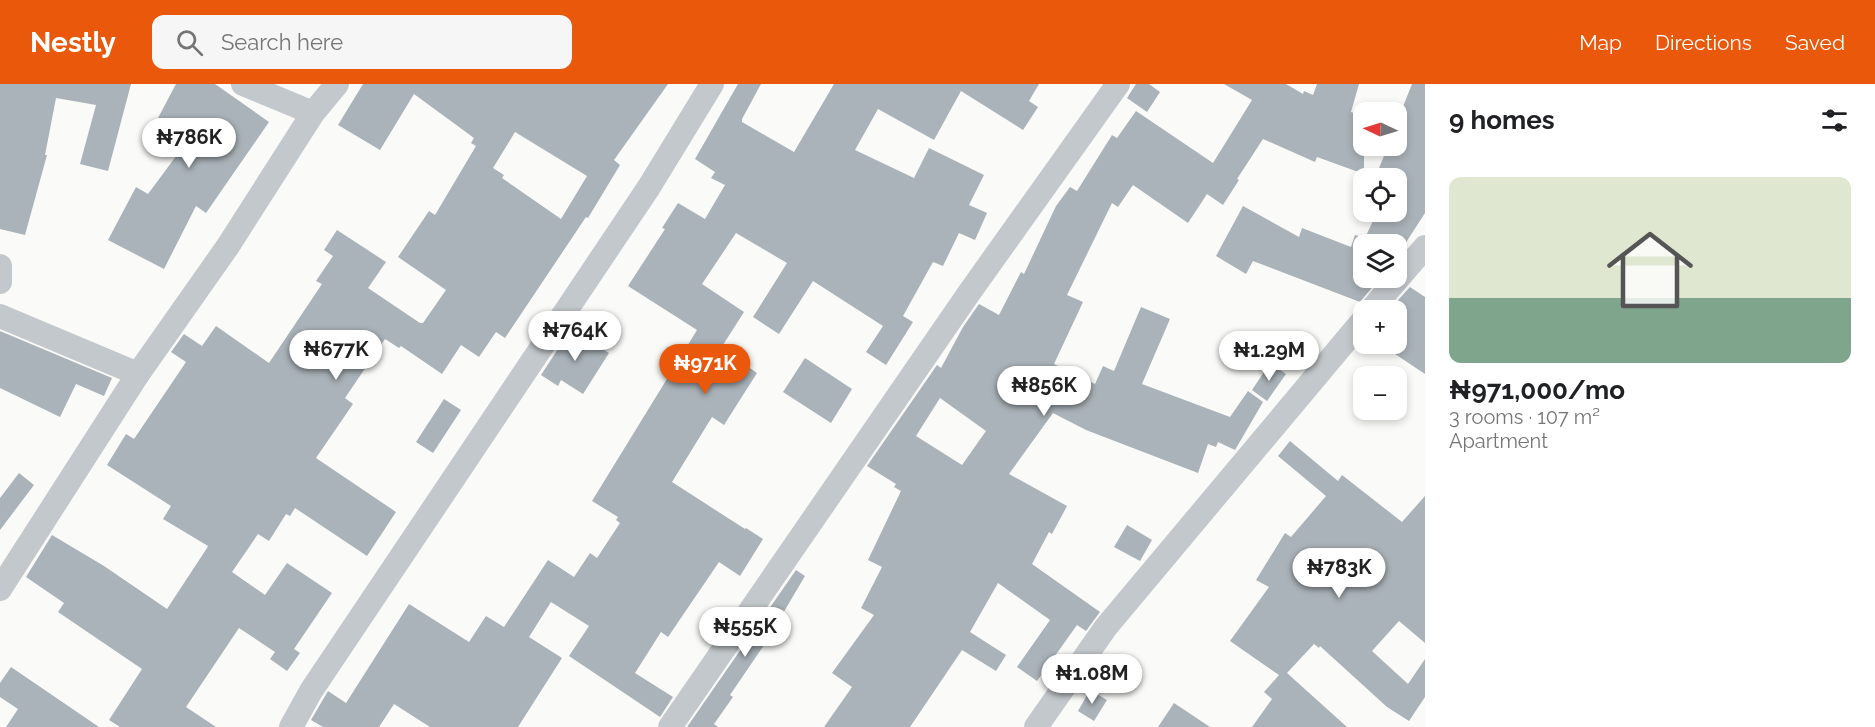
<!DOCTYPE html>
<html lang="en">
<head>
<meta charset="utf-8">
<style>
	:root { --surface:#fff; --page:#f6f6f6; --text:#202124; --muted:#757577; --line:#e0e0e0; --accent:#ea580c }
	body { margin:0; font-family:Raleway,sans-serif; background:var(--page); color:var(--text); height:100vh; display:flex; flex-direction:column; font-size:22px; white-space:nowrap }
	* { box-sizing:border-box; margin:0 }
	p { font-size:20px; color:var(--muted) }
	.icon { flex:none; width:33px; height:33px; fill:none; stroke:currentColor; stroke-width:2; stroke-linecap:round; stroke-linejoin:round }
	.map { position:relative; flex:1; overflow:hidden }
	.drawer { display:flex; flex-direction:column; background:var(--surface); width:450px }
	.drawer>* { flex:none }
	.needle { width:39px; rotate:274deg }
	.buttons { position:absolute; left:1353px; top:18px; display:grid; gap:12px }
	.buttons a { display:grid; place-items:center; width:54px; height:54px; border-radius:12px; background:var(--surface); box-shadow:0 3px 9px #0003; font-size:30px }
	.price { position:absolute; translate:-50% -51px; padding:0 14px; border-radius:21px; background:#fff; color:#222; font-size:20px; line-height:39px; filter:drop-shadow(0 2px 3px #0008) }
	.price::after { content:''; position:absolute; left:50%; top:36px; width:18px; height:14px; margin-left:-9px; background:inherit; clip-path:polygon(0 0,100% 0,50% 100%) }
	.price.selected { background:var(--accent); color:#fff }
	ul { padding:0; list-style:none }
	li { display:grid; align-content:center; gap:12px; height:318px; padding:0 24px }
	li+li { border-top:2px solid var(--line) }
	li span { display:grid; place-items:center; height:186px; border-radius:12px; color:#555 }
	li>.icon { margin-inline-start:auto }
	span .icon { width:108px; height:108px; fill:#fffc; stroke-width:1 }
	li b { font-size:26px }
	h2 { display:flex; justify-content:space-between; align-items:center; height:72px; padding:0 24px; font-size:26px }
	header { display:flex; align-items:center; gap:36px; box-sizing:border-box; height:84px; padding:0 30px; background:var(--accent); color:#fff }
	header strong { font-size:28px }
	nav { display:flex; gap:33px; margin-inline-start:auto; font-size:21px }
	.search { width:420px; height:54px; background:var(--page); display:flex; align-items:center; gap:15px; box-sizing:border-box; padding:0 21px; border-radius:12px; color:var(--muted); font-size:22px }
	main { display:flex; flex:1; min-height:0 }
	.map>svg:first-child { display:block }
	.building { fill:#aab3b9; fill-rule:evenodd }
	.lines { fill:none; stroke-linecap:round; stroke-linejoin:round }
	.minor { stroke:#c3c8cc; stroke-width:24 }
</style>
</head>
<body>
<header>
<strong>Nestly</strong>
<div class="search"><svg class="icon" aria-label="search" viewBox="0 0 24 24"><circle cx="10" cy="10" r="6"/><path d="M15 15l6 6"/></svg>Search here</div>
<nav><a>Map</a><a>Directions</a><a>Saved</a></nav>
</header>
<main>
<div class="map">
<svg width="1425" height="643" viewBox="0 0 1425 643">
	<rect width="100%" height="100%" fill="#fafaf8"/>
	<!-- building -->
	<g class="building">
		<path d="M0 0H131L108 87 80 80 96 21 56 14 45 71H47L25 151 0 145Z"/>
		<path d="M176 0H215L269 38 206 129 196 122 164 185 108 156 136 103 148 110 191 52 158 34Z"/>
		<path d="M363 0H668L614 76 620 81 588 134 586 133 505 254 496 248 479 273 461 261 442 290 401 262 399 264 385 255 345 314 353 320 316 374 396 428 367 472 295 424 290 432 286 430 269 457 258 450 232 488 265 511 287 479 332 509 294 565 300 569 287 587 270 575 275 568 239 544 186 623 216 643H120L109 636 142 585 58 528 64 519 26 493 52 451 104 482 167 525 207 464 208 462 163 435 171 422 107 381 126 350 134 355 186 278 171 268 184 250 202 262 216 242 269 279 322 200 316 197 333 172 324 166 337 146 386 178 368 204 420 239H423L446 206 398 173 429 127 435 131 476 62 471 59 474 54 414 10 380 66 338 41ZM515 48 587 92 561 135 502 94 504 91 493 84Z"/>
		<path d="M738 0H761L742 35V38L794 68 834 0H1039L1029 17 1038 23 1023 46 961 7 934 56 878 25 855 66 914 94 929 64 984 91 969 121 987 129 975 156 959 149 943 182 933 178 903 232 913 238 886 281 866 268 883 242 813 197 779 250 753 233 787 179 736 149 702 200 744 228 721 264 757 289 724 341 712 333 672 398 745 445 746 444 763 455 740 492 719 478 668 553 661 548 635 589 673 613 660 633 569 572 589 542 551 518 529 553 562 574 518 643H430L394 620 379 643H323L311 636 328 607 346 619 409 520 469 558 486 532 504 543 548 476 574 493 590 469 597 474 620 439 616 436 618 433 592 417 697 246 628 202 665 145 662 144 678 119 705 135 725 101 711 94 715 88 695 75Z"/>
		<path d="M1136 0H1149L1160 8 1147 28 1127 14Z"/>
		<path d="M1224 0H1286L1303 10 1304 7 1313 11 1317 0H1359L1351 28 1364 32V90L1317 73 1315 78 1263 55 1237 95 1239 96 1223 121 1207 110 1188 139 1133 101 1118 123 1112 119 1067 211 1083 218 1054 280 1095 300 1103 282 1114 287 1141 223 1170 235 1142 300 1230 333 1248 307 1263 318 1235 366 1218 358 1216 363 1208 360 1198 389 1086 346 1053 329 1009 390 1067 422 1052 450 1049 448 1032 480 1100 528 1086 547 1077 541 1037 597 1017 583 1050 536 998 499 970 548 1006 571 996 587 962 566 910 643H824L852 603 832 589 874 531 861 524 882 483 868 476 901 407 894 403 896 400 867 382 937 281 941 284 963 243 979 220 999 231 1021 188 1024 190 1056 122 1070 103 1077 107 1112 51 1117 54 1136 27 1213 79 1252 16ZM940 314 986 347 962 381 916 352Z"/>
		<path d="M1412 0H1425V129L1396 174V160H1364V194H1380L1360 218 1253 177 1246 190 1216 172 1243 122 1299 153 1302 144 1351 163 1355 151 1365 154 1377 128H1396V94H1375L1388 62H1396V40Z"/>
		<path d="M1410 203 1425 213V290L1380 260H1396V226H1389Z"/>
		<path d="M571 245 609 269 583 310 561 296 558 302 541 291Z"/>
		<path d="M0 247 112 294 104 312 76 300 60 333 0 304Z"/>
		<path d="M805 274 852 305 831 339 783 308Z"/>
		<path d="M1270 279 1286 290 1267 317 1252 306Z"/>
		<path d="M444 315 461 326 433 369 416 358Z"/>
		<path d="M1290 357 1338 397 1342 391 1402 438 1425 412V559L1399 537 1372 567 1408 600 1425 575V613L1409 637 1387 623 1320 562 1319 564 1314 560 1287 589 1347 643H1252L1272 615 1264 608 1279 591 1230 557 1269 503 1256 496 1285 449 1291 453 1326 412 1278 372Z"/>
		<path d="M19 389 34 401 0 446V414Z"/>
		<path d="M1127 441 1152 456 1140 477 1114 463Z"/>
		<path d="M796 486 805 492 766 558 730 611 733 613 714 640 718 643H687Z"/>
		<path d="M11 583 99 643H6L18 625 0 613V599Z"/>
		<path d="M1090 606 1107 616 1094 637 1078 627Z"/>
		<path d="M1174 619 1210 643H1158Z"/>
	</g>
	<g class="lines">
		<!-- minor -->
		<g class="minor">
			<path d="M243 0 313 29"/>
			<path d="M0 182V198"/>
			<path d="M1371 226 1425 163"/>
			<path d="M0 232 138 290"/>
			<path d="M0 505 138 290 228 162 313 29 337 0"/>
			<path d="M291 643 311 607 649 103 712 0"/>
			<path d="M670 643 969 209 1118 0"/>
			<path d="M1036 643 1106 543 1364 235"/>
		</g>
	</g>
</svg>
<div class="buttons">
<a><svg class="needle" viewBox="-14 -14 28 28"><path d="M0-13l5 13h-10z" fill="#e53935"/><path d="M0 13l5-13h-10z" fill="#757577"/></svg></a>
<a><svg class="icon" aria-label="locate" viewBox="0 0 24 24"><circle cx="12" cy="12" r="6"/><path d="M12 2v4M12 18v4M2 12h4M18 12h4"/></svg></a>
<a><svg class="icon" aria-label="layers" viewBox="0 0 24 24"><path d="M12 4l9 5-9 5-9-5zM3 14l9 5 9-5"/></svg></a>
<a>+</a>
<a>−</a>
</div>
<b class="price" style="left:189px;top:85px">₦786K</b>
<b class="price" style="left:575px;top:278px">₦764K</b>
<b class="price" style="left:336px;top:297px">₦677K</b>
<b class="price" style="left:1269px;top:298px">₦1.29M</b>
<b class="price selected" style="left:705px;top:311px">₦971K</b>
<b class="price" style="left:1044px;top:333px">₦856K</b>
<b class="price" style="left:1339px;top:515px">₦783K</b>
<b class="price" style="left:745px;top:574px">₦555K</b>
<b class="price" style="left:1092px;top:621px">₦1.08M</b>
</div>
<section class="drawer">
<h2>9 homes<svg class="icon" aria-label="filters" viewBox="0 0 24 24"><path d="M4 7h16M4 17h16"/><circle cx="9" cy="7" r="2"/><circle cx="15" cy="17" r="2"/></svg></h2>
<ul>
<li><span style="background:linear-gradient(#dfe7d0 65%,#7fa58c 0)"><svg class="icon" aria-label="home" viewBox="0 0 24 24"><path d="M3 11l9-7 9 7M6 9v11h12V9"/></svg></span><div><b>₦971,000/mo</b><p>3 rooms · 107 m²</p><p>Apartment</p></div></li>
</ul>
</section>
</main>
</body>
</html>
